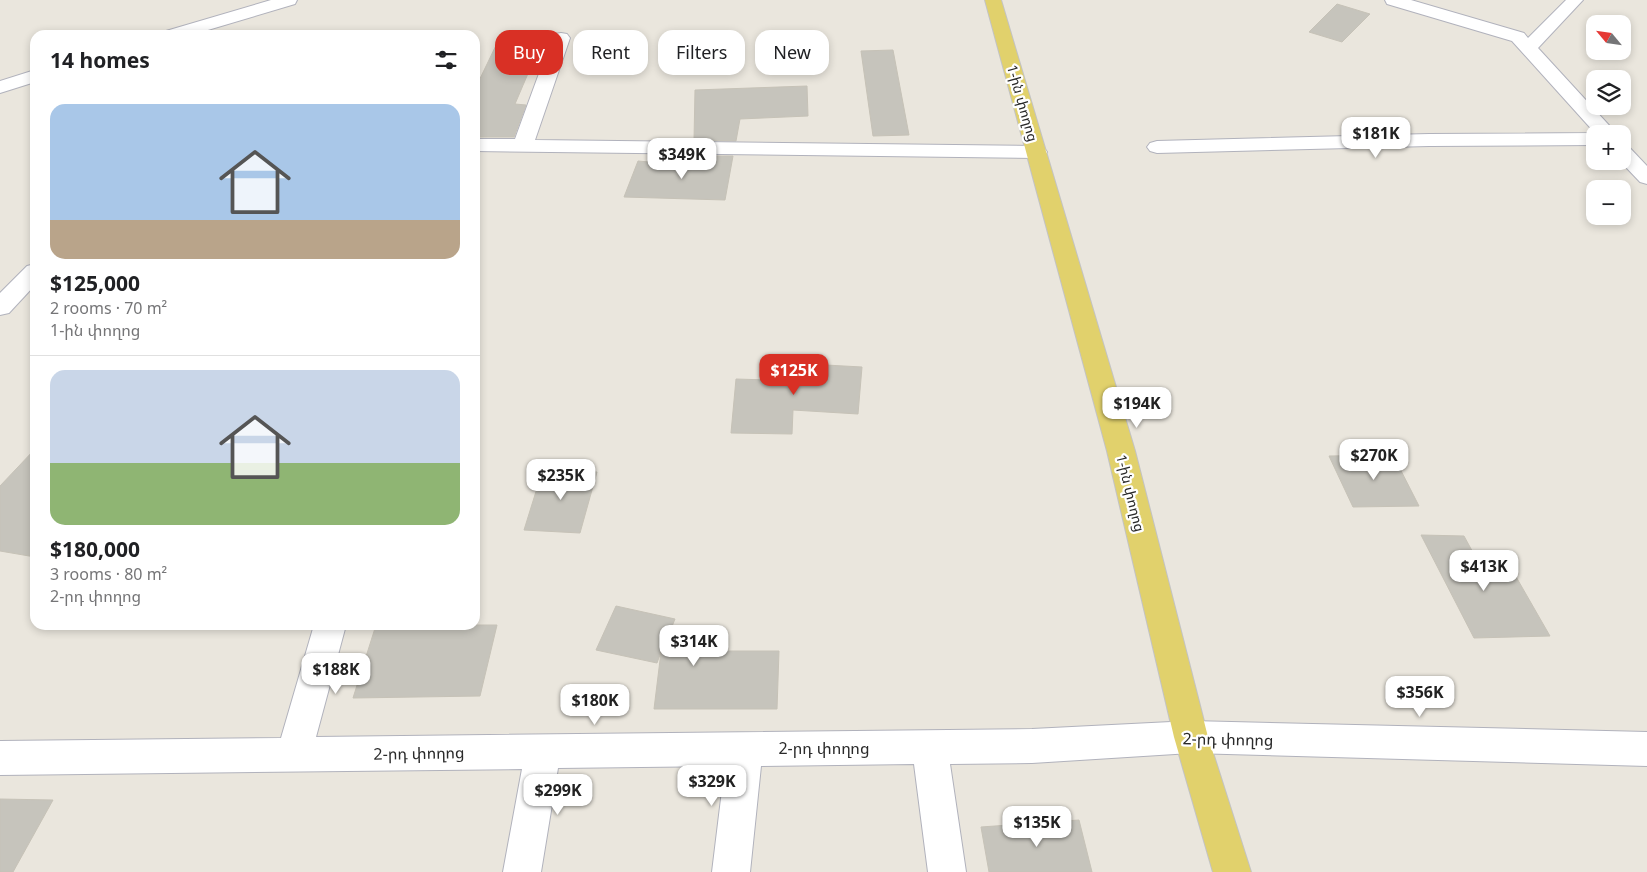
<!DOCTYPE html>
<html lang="en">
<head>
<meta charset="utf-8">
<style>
	:root { --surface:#fff; --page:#f6f6f6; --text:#202124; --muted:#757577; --line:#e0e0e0; --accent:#d93025 }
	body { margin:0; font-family:"Noto Sans","Noto Sans Armenian",sans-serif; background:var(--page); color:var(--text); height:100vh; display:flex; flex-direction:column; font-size:19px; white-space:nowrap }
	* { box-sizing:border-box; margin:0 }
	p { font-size:16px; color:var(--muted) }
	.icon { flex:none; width:28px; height:28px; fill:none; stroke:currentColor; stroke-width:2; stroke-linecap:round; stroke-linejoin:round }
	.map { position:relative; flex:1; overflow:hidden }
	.drawer { position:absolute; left:30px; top:30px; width:450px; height:600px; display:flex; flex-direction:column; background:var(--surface); border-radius:15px; box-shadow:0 2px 8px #0003 }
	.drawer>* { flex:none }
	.top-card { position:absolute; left:495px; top:30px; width:475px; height:45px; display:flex; gap:10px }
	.needle { width:32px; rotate:299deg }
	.tools { position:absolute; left:1586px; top:15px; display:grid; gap:10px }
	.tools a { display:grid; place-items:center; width:45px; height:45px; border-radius:10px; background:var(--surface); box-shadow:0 2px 8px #0003; font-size:25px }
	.price { position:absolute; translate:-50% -42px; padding:0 11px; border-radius:10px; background:#fff; color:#222; font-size:16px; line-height:32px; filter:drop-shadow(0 1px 2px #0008) }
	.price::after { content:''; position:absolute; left:50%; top:30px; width:15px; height:11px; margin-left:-8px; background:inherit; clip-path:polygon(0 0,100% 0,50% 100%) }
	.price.current { background:var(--accent); color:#fff }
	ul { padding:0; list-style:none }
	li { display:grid; align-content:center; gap:10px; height:265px; padding:0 20px }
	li+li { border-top:1px solid var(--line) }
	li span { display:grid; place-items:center; height:155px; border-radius:15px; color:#555 }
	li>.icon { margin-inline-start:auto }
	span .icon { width:90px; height:90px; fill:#fffc; stroke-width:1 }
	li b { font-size:21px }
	h2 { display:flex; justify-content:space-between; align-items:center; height:60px; padding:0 20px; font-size:21px }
	.chip { padding:0 18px; border-radius:15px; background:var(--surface); box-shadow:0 2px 8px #0003; font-size:18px; line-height:45px }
	.chip.current { background:var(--accent); color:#fff }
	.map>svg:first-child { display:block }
	.building { fill:#c6c4bc; stroke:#c6c2b7 }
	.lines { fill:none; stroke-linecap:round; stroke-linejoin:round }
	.minor-casing { stroke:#b1b2bc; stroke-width:2 }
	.major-casing { stroke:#c3c3c3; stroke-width:2 }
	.minor { fill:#fff; fill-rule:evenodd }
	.major { fill:#e1d16c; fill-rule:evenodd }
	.labels { text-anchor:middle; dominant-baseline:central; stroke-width:4.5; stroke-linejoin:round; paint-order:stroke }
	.street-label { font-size:14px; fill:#2a2a2a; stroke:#fff }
	.near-street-label { font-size:16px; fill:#2a2a2a; stroke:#fff }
</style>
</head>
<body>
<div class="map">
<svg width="1647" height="872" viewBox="0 0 1647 872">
	<rect width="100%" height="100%" fill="#eae6dd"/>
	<!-- building -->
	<g class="building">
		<path d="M1337 4 1370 14 1342 42 1309 32Z"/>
		<path d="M501 35 544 36 515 104 526 105 514 137H475V89Z"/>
		<path d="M893 50 909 135 873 136 861 51Z"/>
		<path d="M807 86 808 116 740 119 736 141 694 140 695 90Z"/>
		<path d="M694 156H733L725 200 624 197 638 161 694 166Z"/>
		<path d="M771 362 862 367 858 414 793 410 792 434 731 433 736 379 768 380Z"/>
		<path d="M35 449V557L0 551V486Z"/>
		<path d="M1393 455 1419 506 1353 507 1329 456Z"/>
		<path d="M543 469 597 472 580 533 524 530Z"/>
		<path d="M1421 535 1464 536 1482 569 1511 568 1550 636 1474 638Z"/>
		<path d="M616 606 675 619 662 651H779L777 709H654L661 652 657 663 596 650Z"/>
		<path d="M376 625H497L480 696 353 698Z"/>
		<path d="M0 799 53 800 13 872H0Z"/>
		<path d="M1079 820 1092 872H989L981 827Z"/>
	</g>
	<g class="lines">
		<!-- minor casing -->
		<g class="minor-casing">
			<g id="minor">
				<path d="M271 0H297L295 4 191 35H163L166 31Z"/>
				<path d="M1385 0H1411L1524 33 1528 38 1566 0H1583L1538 48 1617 134H1595V145L1429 146 1157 153 1150 151 1147 147 1150 143 1157 141 1429 134 1595 133 1512 41 1387 4Z"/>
				<path d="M561 33 567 34 570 38 535 140 1037 146 1044 148 1047 152 1044 156 1037 158 475 151V139H515L552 38 555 34Z"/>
				<path d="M35 70V82L0 93V81Z"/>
				<path d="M1622 145 1629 147 1647 166V184L1640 182 1620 161H1622Z"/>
				<path d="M35 264V285L9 313 0 315V293L27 266Z"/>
				<path d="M314 625H346L316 737 1032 729 1191 721 1647 732V766L1191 753 1032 763 950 764 966 872H928L914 764 761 766 750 872H712L725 766 558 768 541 872H503L522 769 0 775V741L281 738Z"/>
			</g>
		</g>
		<!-- major casing -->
		<g class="major-casing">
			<path id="major" d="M985 0H1001L1135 451 1208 737 1251 872H1213L1174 737 1107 451Z"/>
		</g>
		<!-- minor -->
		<use href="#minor" class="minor"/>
		<!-- major -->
		<use href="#major" class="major"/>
	</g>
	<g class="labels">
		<!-- street labels -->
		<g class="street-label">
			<text transform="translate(1023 103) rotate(74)">1-ին փողոց</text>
			<text transform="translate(1131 493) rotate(76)">1-ին փողոց</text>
		</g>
		<!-- near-street labels -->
		<g class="near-street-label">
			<text transform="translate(1228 739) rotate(1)">2-րդ փողոց</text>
			<text x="824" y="748">2-րդ փողոց</text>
			<text transform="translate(419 753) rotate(-1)">2-րդ փողոց</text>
		</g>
	</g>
</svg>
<div class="tools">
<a><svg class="needle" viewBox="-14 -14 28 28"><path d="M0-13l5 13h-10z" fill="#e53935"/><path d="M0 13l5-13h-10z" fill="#757577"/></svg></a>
<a><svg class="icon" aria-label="layers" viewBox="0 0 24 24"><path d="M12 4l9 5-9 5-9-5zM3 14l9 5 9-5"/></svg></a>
<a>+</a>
<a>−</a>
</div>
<b class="price" style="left:1376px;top:159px">$181K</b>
<b class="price" style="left:682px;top:180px">$349K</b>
<b class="price current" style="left:794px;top:396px">$125K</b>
<b class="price" style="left:1137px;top:429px">$194K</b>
<b class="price" style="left:1374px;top:481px">$270K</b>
<b class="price" style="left:561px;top:501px">$235K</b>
<b class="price" style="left:1484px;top:592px">$413K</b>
<b class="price" style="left:694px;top:667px">$314K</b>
<b class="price" style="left:336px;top:695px">$188K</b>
<b class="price" style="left:1420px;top:718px">$356K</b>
<b class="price" style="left:595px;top:726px">$180K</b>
<b class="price" style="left:712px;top:807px">$329K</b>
<b class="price" style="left:558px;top:816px">$299K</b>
<b class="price" style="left:1037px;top:848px">$135K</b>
<div class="top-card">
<a class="chip current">Buy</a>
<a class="chip">Rent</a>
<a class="chip">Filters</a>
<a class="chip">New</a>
</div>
<section class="drawer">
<h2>14 homes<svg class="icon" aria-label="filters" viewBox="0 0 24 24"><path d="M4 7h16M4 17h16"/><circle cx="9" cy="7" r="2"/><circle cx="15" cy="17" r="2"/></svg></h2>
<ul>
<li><span style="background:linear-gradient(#a9c7e8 75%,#b9a48a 0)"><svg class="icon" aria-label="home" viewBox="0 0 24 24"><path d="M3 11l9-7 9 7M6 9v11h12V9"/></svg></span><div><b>$125,000</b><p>2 rooms · 70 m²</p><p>1-ին փողոց</p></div></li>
<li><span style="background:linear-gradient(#c9d6e8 60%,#8fb573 0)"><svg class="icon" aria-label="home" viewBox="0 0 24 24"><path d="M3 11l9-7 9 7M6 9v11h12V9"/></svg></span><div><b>$180,000</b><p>3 rooms · 80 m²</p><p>2-րդ փողոց</p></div></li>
</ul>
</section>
</div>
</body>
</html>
